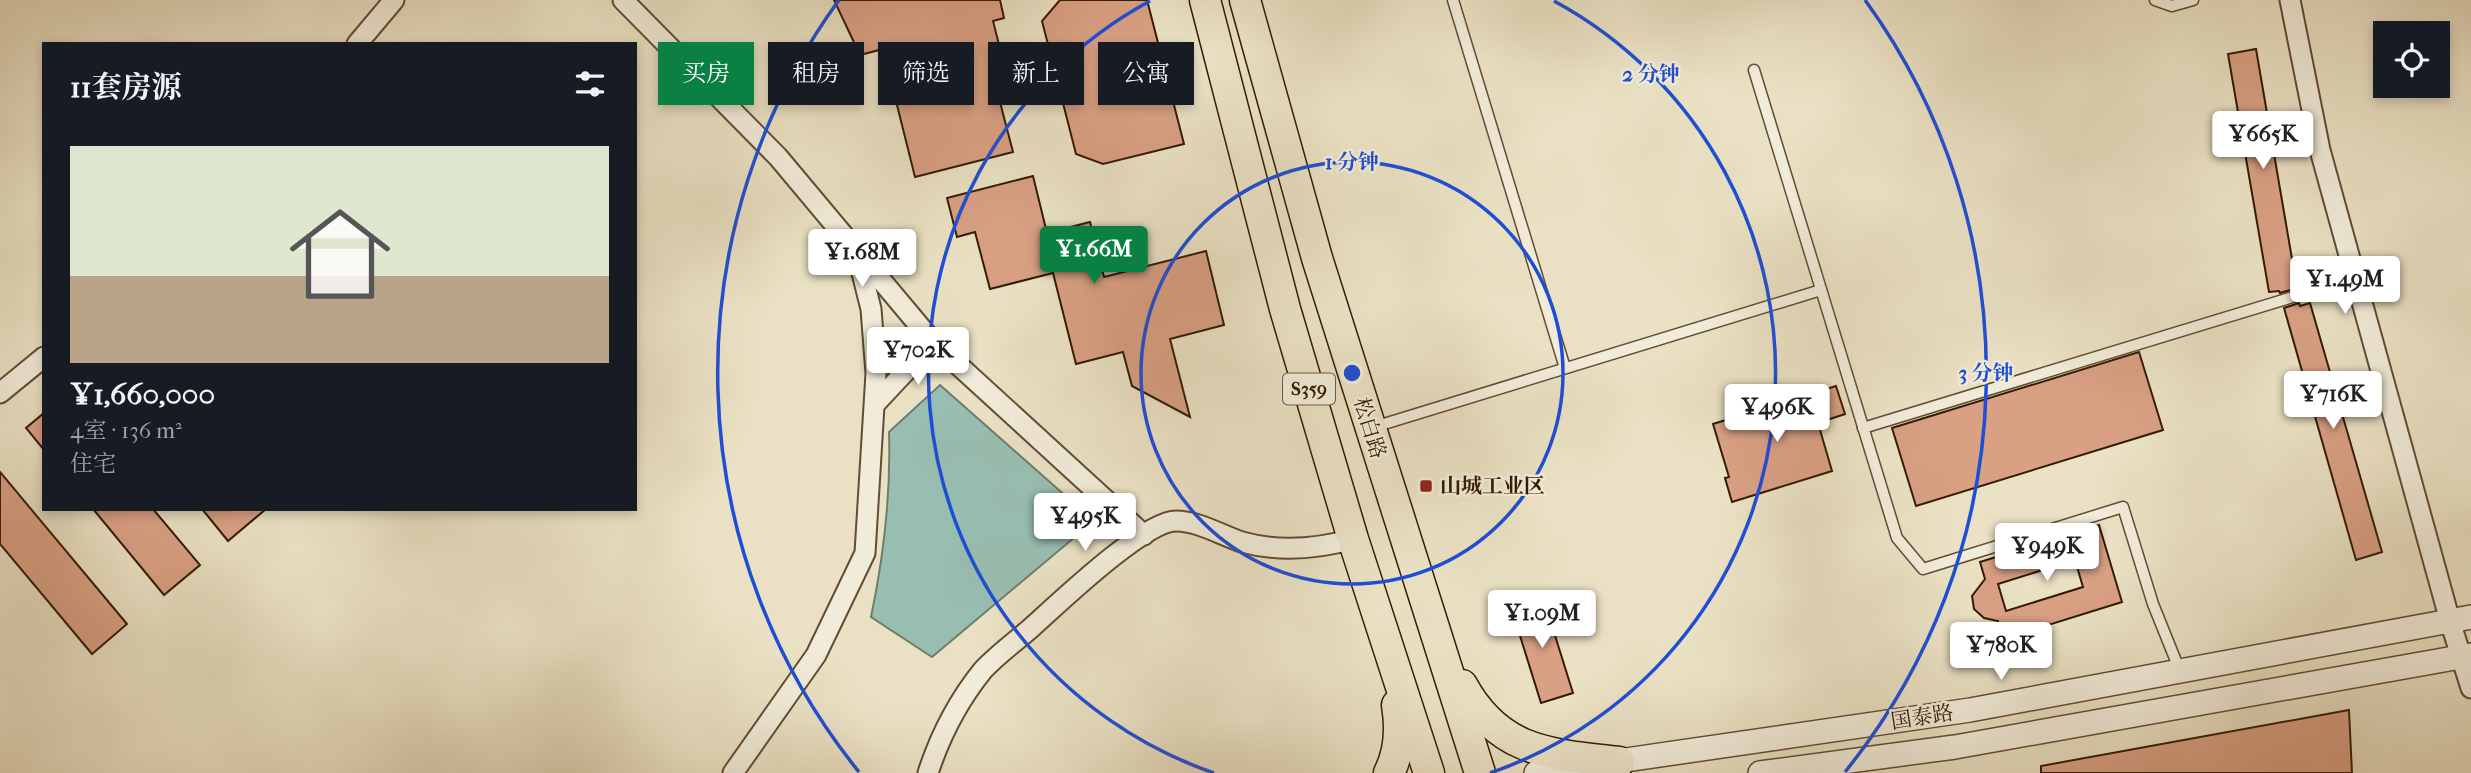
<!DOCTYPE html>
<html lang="zh">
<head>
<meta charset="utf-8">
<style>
	:root { --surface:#171b24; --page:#242831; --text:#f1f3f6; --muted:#9ea1a6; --line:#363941; --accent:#0b8043 }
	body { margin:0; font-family:"IM FELL French Canon","Noto Serif SC",serif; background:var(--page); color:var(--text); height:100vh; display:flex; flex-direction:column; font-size:26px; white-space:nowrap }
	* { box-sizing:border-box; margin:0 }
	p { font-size:23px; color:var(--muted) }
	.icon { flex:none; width:38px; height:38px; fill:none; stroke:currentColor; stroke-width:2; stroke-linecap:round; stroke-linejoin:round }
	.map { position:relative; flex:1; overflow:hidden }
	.drawer { position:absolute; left:42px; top:42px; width:595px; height:469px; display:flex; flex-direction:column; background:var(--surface); border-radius:0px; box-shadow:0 4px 10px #0003 }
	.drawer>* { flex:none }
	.top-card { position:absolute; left:658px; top:42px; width:665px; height:63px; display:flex; gap:14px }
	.fabs { position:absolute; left:2373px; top:21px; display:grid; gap:14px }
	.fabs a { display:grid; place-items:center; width:77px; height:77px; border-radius:0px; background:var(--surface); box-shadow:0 4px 10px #0003; font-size:35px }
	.price { position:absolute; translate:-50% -60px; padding:0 16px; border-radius:7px; background:#fff; color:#222; font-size:23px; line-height:46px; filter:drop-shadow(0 2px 4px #0008) }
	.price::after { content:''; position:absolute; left:50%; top:42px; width:21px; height:16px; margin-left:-10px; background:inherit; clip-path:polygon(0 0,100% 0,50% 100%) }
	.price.active { background:var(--accent); color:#fff }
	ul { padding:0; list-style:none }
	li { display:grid; align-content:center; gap:14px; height:371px; padding:0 28px }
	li+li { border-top:2px solid var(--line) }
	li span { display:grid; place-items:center; height:217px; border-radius:0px; color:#555 }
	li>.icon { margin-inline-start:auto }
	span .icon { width:126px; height:126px; fill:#fffc; stroke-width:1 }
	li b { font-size:30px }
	h2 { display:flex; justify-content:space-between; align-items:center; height:84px; padding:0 28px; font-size:30px }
	.pill { padding:0 24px; border-radius:0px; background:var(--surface); box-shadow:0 4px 10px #0003; font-size:24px; line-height:63px }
	.pill.active { background:var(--accent); color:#fff }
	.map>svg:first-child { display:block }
	.water { fill:#98beb1; stroke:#707d6c; stroke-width:2 }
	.building { fill:#d9a083; stroke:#341b04; stroke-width:2; fill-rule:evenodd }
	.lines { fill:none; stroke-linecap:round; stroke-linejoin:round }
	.service-casing { stroke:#624c34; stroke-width:13 }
	.minor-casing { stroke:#624c34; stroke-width:23 }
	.tertiary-casing { stroke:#624c34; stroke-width:26 }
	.primary-casing { stroke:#341b04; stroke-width:33 }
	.service { stroke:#f1ecd9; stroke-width:10 }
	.minor { stroke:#f1ecd9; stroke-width:19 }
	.tertiary { stroke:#f1ecd9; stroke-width:23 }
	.primary { stroke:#eae1c4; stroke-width:30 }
	.ring { fill:none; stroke:#1d4ed8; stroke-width:3.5 }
	.poi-dot { fill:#8f2418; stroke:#f1ecd9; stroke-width:2.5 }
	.labels { text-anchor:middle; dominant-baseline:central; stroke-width:5; stroke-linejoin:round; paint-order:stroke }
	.shield { fill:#f1ecd9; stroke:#6d5a44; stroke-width:2 }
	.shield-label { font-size:19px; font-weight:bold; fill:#341b04 }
	.street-label { font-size:21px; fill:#341b04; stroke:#f1ecd9 }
	.poi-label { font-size:21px; font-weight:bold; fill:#341b04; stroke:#f1ecd9; text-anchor:start }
	.centre { fill:#1d4ed8; stroke:#f1ecd9; stroke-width:3.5 }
	.ring-label { font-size:21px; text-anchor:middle; font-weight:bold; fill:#1d4ed8; stroke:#f1ecd9; stroke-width:5; stroke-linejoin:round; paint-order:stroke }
</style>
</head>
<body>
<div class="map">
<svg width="2471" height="773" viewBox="0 0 2471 773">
	<rect width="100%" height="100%" fill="#eae1c4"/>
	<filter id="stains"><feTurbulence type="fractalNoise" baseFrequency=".00286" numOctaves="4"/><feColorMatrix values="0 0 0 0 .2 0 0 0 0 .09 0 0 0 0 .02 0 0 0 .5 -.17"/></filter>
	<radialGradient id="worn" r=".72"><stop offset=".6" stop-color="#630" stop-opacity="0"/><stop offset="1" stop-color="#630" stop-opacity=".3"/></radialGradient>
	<!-- water -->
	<path class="water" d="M940 385 1094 521 932 657 871 617C884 555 891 495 889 432Z"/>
	<!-- building -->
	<g class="building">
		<path d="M834 0H1000L1004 18 993 21 1007 76 994 79 1013 152 915 177 883 49 860 55Z"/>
		<path d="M1060 0H1147L1184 144 1103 164 1076 154 1042 21Z"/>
		<path d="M2256 49 2297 288 2280 293 2279 291 2269 292 2228 54Z"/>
		<path d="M1033 176 1047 233 1090 222 1104 277 1206 251 1224 325 1170 339 1190 417 1132 386 1123 352 1076 364 1053 273 990 289 975 232 957 237 947 198Z"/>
		<path d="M2299 303 2300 306 2310 303 2382 552 2356 560 2284 308Z"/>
		<path d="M2139 352 2163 430 1916 506 1892 428Z"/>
		<path d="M1836 386 1845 414 1818 423 1832 471 1732 502 1725 478 1729 477 1713 424Z"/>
		<path d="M44 413V450L26 428Z"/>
		<path d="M0 472 127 624 92 654 0 544Z"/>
		<path d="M93 509H153L200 565 164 595Z"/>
		<path d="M202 509H266L228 541Z"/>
		<path d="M2099 525 2122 602 2003 639 1998 621 1984 618 1974 609 1972 596 1985 579 1980 562ZM2075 560 2083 587 2006 611 1998 584Z"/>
		<path d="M1543 597 1573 693 1541 703 1511 607Z"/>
		<path d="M2349 710 2352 773H2041V766Z"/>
	</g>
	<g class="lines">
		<!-- service casing -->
		<g class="service-casing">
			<g id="service">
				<path d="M1453 0 1565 368"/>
				<path d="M2155 0 2172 6 2193 0"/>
				<path d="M1754 70 1897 538 1923 569 2123 507 2153 604 2180 671"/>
				<path d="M1374 427 1821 290"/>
				<path d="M1863 428 2355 278"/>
			</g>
		</g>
		<!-- minor casing -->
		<g class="minor-casing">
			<g id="minor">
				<path d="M623 0 778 157 933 342 1144 535"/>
				<path d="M2290 0 2320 150 2450 621 2471 688"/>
				<path d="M357 44 394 0"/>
				<path d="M0 393 44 357"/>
				<path d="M875 404 933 342"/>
				<path d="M733 773 816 655 865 553 876 373 871 309 858 257"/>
				<path d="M928 773C940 736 958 701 983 670 997 655 1016 641 1031 628 1058 604 1144 521 1176 521 1198 521 1221 535 1242 542 1278 552 1317 549 1353 539"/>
			</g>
		</g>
		<!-- tertiary casing -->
		<g class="tertiary-casing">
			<g id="tertiary">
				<path d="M1536 773 1970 710 2471 617"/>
				<path d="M1760 773 1955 747 2471 655"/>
			</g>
		</g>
		<!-- primary casing -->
		<g class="primary-casing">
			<g id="primary">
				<path d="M1205 0 1285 309 1353 539 1429 773"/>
				<path d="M1245 0 1317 258 1480 773"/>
				<path d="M1462 685C1499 753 1550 754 1619 762"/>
				<path d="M1389 773C1400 751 1401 729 1397 705"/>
			</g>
		</g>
		<!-- service -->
		<use href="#service" class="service"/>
		<!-- minor -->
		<use href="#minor" class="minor"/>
		<!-- tertiary -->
		<use href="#tertiary" class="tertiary"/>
		<!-- primary -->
		<use href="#primary" class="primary"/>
	</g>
	<!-- distance rings -->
	<g class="ring">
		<circle cx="1352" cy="373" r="211"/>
		<path d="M1214 773A423 423 0 0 1 1150 1M1554 1A423 423 0 0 1 1490 773"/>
		<path d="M859 772A634 634 0 0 1 839 0M1865 0A634 634 0 0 1 1845 772"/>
	</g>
	<!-- markers -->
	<rect class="poi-dot" x="1419" y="479" width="14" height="14" rx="3.5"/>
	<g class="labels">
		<!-- shield labels -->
		<rect class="shield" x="1283" y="373.5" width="52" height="31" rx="5"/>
		<g class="shield-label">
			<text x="1309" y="389">S359</text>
		</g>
		<!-- street labels -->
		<g class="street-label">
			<text transform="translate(1370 428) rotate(73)">松白路</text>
			<text transform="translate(1922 717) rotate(-9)">国泰路</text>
		</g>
		<!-- poi labels -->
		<g class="poi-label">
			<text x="1440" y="486">山城工业区</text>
		</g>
	</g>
	<circle cx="1352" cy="373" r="10" class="centre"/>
	<g class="ring-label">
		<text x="1651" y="81">2 分钟</text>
		<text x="1352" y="169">1 分钟</text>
		<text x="1986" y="380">3 分钟</text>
	</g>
	<rect width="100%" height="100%" filter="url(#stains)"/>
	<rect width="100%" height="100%" fill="url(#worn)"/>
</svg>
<div class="fabs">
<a><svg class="icon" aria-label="locate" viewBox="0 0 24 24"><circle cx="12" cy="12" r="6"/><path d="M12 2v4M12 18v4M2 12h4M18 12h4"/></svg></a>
</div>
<b class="price" style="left:2263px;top:171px">¥665K</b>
<b class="price active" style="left:1094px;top:286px">¥1.66M</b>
<b class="price" style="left:862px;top:289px">¥1.68M</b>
<b class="price" style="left:2345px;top:316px">¥1.49M</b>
<b class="price" style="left:918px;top:387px">¥702K</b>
<b class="price" style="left:2333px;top:431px">¥716K</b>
<b class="price" style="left:1777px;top:444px">¥496K</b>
<b class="price" style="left:1085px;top:553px">¥495K</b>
<b class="price" style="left:2047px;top:583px">¥949K</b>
<b class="price" style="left:1542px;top:650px">¥1.09M</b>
<b class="price" style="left:2001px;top:682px">¥780K</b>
<div class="top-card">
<a class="pill active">买房</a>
<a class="pill">租房</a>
<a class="pill">筛选</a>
<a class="pill">新上</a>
<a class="pill">公寓</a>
</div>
<section class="drawer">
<h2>11套房源<svg class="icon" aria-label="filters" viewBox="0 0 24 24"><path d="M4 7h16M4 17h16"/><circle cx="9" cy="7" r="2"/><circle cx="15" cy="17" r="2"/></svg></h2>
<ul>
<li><span style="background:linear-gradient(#dfe7d0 60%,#b9a48a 0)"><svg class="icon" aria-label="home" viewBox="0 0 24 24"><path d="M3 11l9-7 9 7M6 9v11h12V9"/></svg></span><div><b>¥1,660,000</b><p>4室 · 136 m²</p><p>住宅</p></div></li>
</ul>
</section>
</div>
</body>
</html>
